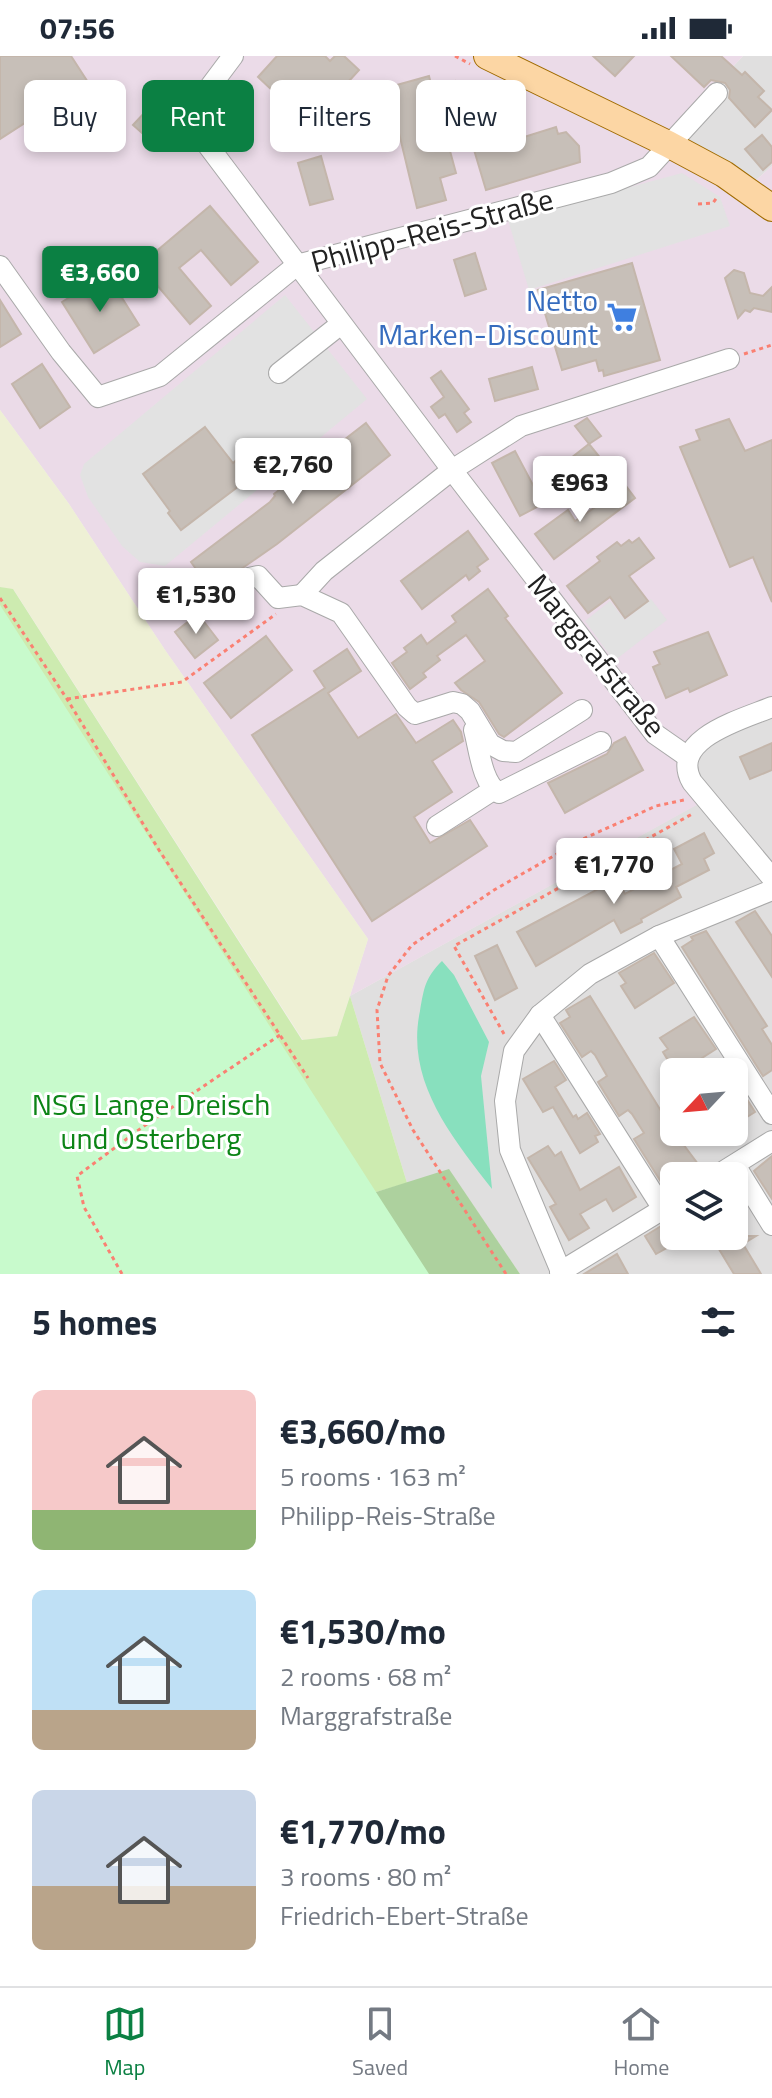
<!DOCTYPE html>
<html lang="en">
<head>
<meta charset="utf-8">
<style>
	:root { --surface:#fff; --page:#f2f2f3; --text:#1f2937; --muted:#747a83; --line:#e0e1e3; --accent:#0b8043 }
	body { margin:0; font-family:"Titillium Web",sans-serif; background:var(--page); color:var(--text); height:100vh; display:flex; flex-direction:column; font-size:30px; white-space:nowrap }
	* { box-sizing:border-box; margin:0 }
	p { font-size:26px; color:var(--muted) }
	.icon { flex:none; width:44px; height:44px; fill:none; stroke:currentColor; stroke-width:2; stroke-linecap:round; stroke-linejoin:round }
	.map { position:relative; height:1218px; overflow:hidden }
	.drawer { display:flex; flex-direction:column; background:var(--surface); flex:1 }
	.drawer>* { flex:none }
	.top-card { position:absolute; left:24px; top:24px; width:724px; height:72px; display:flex; gap:16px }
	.needle { width:52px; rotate:244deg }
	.fabs { position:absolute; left:660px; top:1002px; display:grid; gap:16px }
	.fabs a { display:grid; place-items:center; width:88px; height:88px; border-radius:12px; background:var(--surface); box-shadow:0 4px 12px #0003; font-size:40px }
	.price { position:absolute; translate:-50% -68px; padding:0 18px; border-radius:8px; background:#fff; color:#222; font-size:26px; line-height:52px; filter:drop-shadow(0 2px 4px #0008) }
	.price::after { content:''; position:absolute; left:50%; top:48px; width:24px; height:18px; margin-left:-12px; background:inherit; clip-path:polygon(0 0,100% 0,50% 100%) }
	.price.active { background:var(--accent); color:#fff }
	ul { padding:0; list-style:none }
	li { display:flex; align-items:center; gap:24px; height:200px; padding:0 32px }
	li span { display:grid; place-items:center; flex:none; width:224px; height:160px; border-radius:12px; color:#555 }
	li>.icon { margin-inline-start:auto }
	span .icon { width:96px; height:96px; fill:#fffc; stroke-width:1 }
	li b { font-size:34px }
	h2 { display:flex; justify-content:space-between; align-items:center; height:96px; padding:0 32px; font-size:34px }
	.chip { padding:0 28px; border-radius:12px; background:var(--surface); box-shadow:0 4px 12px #0003; font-size:28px; line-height:72px }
	.chip.active { background:var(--accent); color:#fff }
	.status { display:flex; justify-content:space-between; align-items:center; height:56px; padding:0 40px; background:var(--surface); direction:ltr }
	.status svg { height:22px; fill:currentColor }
	.tabs { display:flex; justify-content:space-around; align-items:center; height:112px; border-top:2px solid var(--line); background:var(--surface); font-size:22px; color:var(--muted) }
	.tabs a { display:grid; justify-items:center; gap:4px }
	.tabs .active { color:var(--accent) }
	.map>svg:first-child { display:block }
	.residential { fill:#e0dfdf; fill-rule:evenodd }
	.industrial { fill:#ebdbe8 }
	.farmland { fill:#eef0d5 }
	.grass { fill:#cdebb0 }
	.forest { fill:#add19e }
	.park { fill:#c8facc }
	.pitch { fill:#88e0be }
	.parking { fill:#e2e2e2 }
	.building { fill:#c7bfb8; stroke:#c4b6ab; stroke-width:2 }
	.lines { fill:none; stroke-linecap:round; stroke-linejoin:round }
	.minor-casing { stroke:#a9a9a9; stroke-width:22 }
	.major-casing { stroke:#a06b00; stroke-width:28 }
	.path { stroke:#fa8072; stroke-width:3; stroke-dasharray:4 4; stroke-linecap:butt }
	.minor { stroke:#fff; stroke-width:20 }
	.major { stroke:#fcd6a4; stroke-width:26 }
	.labels { text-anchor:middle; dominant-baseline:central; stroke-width:6; stroke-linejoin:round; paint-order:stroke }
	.street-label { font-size:30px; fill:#222; stroke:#fff }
	.shop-label { font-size:30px; fill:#366cbe; stroke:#fff; text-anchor:end }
	.park-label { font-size:30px; fill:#0c8416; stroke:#fff }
</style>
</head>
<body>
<div class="status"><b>07:56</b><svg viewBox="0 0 49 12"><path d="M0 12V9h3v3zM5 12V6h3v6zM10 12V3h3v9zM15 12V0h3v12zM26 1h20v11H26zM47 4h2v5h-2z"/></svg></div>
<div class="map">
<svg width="772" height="1218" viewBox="0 0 772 1218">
	<rect width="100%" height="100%" fill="#f2efe9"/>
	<!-- residential -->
	<g class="residential">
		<path d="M743 0H772V110L746 133 724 118 675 72Z"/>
		<path d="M772 646V1218H520L449 1114 407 1127 350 940 703 745 682 703ZM674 1016H734V1076H674ZM674 1120H734V1180H674Z"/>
	</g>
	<!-- industrial -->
	<path class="industrial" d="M0 0H743L675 72 668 88 746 133 772 110V646L683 703 704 745 350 940 368 883 165 594 69 448 0 354Z"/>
	<!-- farmland -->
	<path class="farmland" d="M0 354 69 448 165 594 368 883 337 980 303 984 14 534 0 531Z"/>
	<!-- grass -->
	<path class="grass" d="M0 531 13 533 302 984 337 980 350 940 407 1127 373 1137 0 618Z"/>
	<!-- forest -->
	<path class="forest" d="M449 1113 520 1218H332L373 1137Z"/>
	<!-- park -->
	<path class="park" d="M0 549 383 1147 429 1218H0Z"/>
	<!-- pitch -->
	<path class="pitch" d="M442 905 454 919 489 986 481 1020 492 1133C452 1081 405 1025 420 955 424 932 425 922 442 905Z"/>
	<!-- parking -->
	<g class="parking">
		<path d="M682 117 720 141 730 170 529 234 508 164Z"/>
		<path d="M285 239 367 343 165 510 140 506 122 490 88 441 80 419 84 408Z"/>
		<path d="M651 543 667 564 614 605 585 565 610 545 625 564Z"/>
	</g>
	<!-- building -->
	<g class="building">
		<path d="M0 0H71L93 34 47 64 42 56 0 83Z"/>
		<path d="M277 0H325L330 5 335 0H344L359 14 309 69 258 21Z"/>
		<path d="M593 0H634L615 20Z"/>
		<path d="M671 0H721L742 19 745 16 764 35 758 41 772 54 755 71 729 42 730 34 725 27 711 24 704 31Z"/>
		<path d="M429 20 432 32 455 25 457 31 462 30 463 34 468 33 470 39 475 37 476 42 482 40 486 53 496 50 499 61 514 57 521 82 556 71 558 78 566 76 579 90 580 106 486 134 469 77 447 84 456 117 440 122 446 144 417 152 399 77 374 84 361 39Z"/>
		<path d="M148 53 164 68 150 84 133 69Z"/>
		<path d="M762 79 772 91V106L763 114 745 93Z"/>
		<path d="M321 100 333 143 310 149 298 107Z"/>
		<path d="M210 150 258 206 231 229 201 194 179 212 211 250 190 268 140 209Z"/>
		<path d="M475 197 486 233 465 240 454 204Z"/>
		<path d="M632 207 660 304 604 320 603 314 599 315 596 304 562 314 538 234Z"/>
		<path d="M734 214 744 217 750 237 763 240 772 231V256L754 252 750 256 745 254 738 262 725 222Z"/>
		<path d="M107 218 139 269 94 297 62 246Z"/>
		<path d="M0 244 21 278 0 291Z"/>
		<path d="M42 308 70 351 40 372 12 328Z"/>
		<path d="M532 311 538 333 495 345 489 323Z"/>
		<path d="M441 315 469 353 464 357 471 366 457 376 445 358 439 362 431 351 444 341 431 322Z"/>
		<path d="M587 362 601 380 589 388 575 370Z"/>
		<path d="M729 363 745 395 772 384V546L753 501 730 511 680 391 700 384 696 374Z"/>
		<path d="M366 367 390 399 277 488 211 534 191 506 270 446 275 440 274 438Z"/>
		<path d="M205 371 233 407 239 402 252 420 181 474 168 457 170 455 143 418Z"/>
		<path d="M589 388 602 404 552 443 520 460 492 407 515 395 534 431Z"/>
		<path d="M626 430 635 442 554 503 535 478 568 454 575 465Z"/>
		<path d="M468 475 488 503 477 511 480 515 469 524 466 519 422 553 401 525Z"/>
		<path d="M639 482 654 502 629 520 648 545 625 562 610 541 588 557 567 530 600 505 597 501 617 486 621 490 629 484 632 487Z"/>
		<path d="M488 533 508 560 505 562 562 637 504 681 499 678 479 646 461 634 455 627 485 605 466 579 437 600 440 604 423 617 426 621 410 633 392 607 407 596 404 592 421 579 427 588 456 566 452 560Z"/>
		<path d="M198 558 218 584 195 602 175 576Z"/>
		<path d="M708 576 727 619 690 636 688 632 666 642 653 611 660 608 654 596Z"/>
		<path d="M266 580 292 614 231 662 204 627Z"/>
		<path d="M347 593 361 615 328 637 358 682 396 658 416 687 453 664 461 676 463 685 432 705 452 736 414 761 430 787 470 764 487 790 372 865 252 679 325 632 314 615Z"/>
		<path d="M625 681 643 714 565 757 548 727 607 698 614 687Z"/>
		<path d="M772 687V714L750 723 740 701Z"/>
		<path d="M704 777 714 797 704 803 709 814 676 831 681 841 641 863 642 866 621 877 614 864 536 910 517 876 617 823 625 838 682 808 674 793Z"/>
		<path d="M755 855 772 880V921L736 866Z"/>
		<path d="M706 875 767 970 762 973 772 989V1014L763 1020 682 891 693 884 691 881Z"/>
		<path d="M497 889 517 932 495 944 475 900Z"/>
		<path d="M654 897 674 927 635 952 621 930 626 927 619 917Z"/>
		<path d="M590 940 674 1076 701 1112 688 1120H674L663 1129 634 1083 644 1077 632 1058 628 1054 619 1060 598 1026 607 1020 595 999 591 995 582 1001 560 967 570 961 566 954Z"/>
		<path d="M694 961 716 993 680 1016H675L663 996 668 993 660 982Z"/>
		<path d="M554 1005 566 1024 555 1031 573 1061 576 1059 578 1063 587 1057 600 1078 595 1080 598 1086 580 1097 553 1051 543 1056 523 1023Z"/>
		<path d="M734 1023 755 1056 734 1069Z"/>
		<path d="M548 1090 555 1100 561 1096 580 1134 619 1111 636 1141 613 1155 606 1143 580 1158 589 1172 569 1184 550 1151 556 1148 528 1102Z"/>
		<path d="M772 1100V1143L754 1115Z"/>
		<path d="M674 1162V1188L656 1198 645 1180Z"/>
		<path d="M711 1180H756L743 1188 761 1218H734Z"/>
		<path d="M617 1198 628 1218H584Z"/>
	</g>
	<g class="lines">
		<!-- minor casing -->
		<g class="minor-casing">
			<g id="minor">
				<path d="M233 0 203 40 206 87 452 414 655 678 688 701"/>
				<path d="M0 210 61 296 98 341 160 320 297 209 611 127 649 111 717 37"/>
				<path d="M279 317 341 268"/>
				<path d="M302 539 324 515 452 414 521 370 729 303"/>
				<path d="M219 544 249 522 258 520 278 542 302 539 341 557 407 651 415 658 453 646 462 648 470 655 490 688 503 695 516 696 582 654"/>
				<path d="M772 651C743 663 668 683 692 726L772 822"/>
				<path d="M474 674C479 692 482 728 499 737L601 686"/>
				<path d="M437 770 493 734"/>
				<path d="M659 880 772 1058"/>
				<path d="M540 959 663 1153"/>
				<path d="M735 1109 772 1169"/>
				<path d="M716 1120 772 1085"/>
				<path d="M560 1216 673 1147"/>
				<path d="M562 1218 510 1094 505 1045 514 995 540 959 590 918 659 880 772 834"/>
			</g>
		</g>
		<!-- major casing -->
		<g class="major-casing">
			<path id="major" d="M487 0 668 88 724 118 772 152"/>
		</g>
		<!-- path -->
		<g class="path">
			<path d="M455 0 470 8"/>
			<path d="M698 148 713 147 718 140"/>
			<path d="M744 298 772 289"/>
			<path d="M0 542 67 643 159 794 308 1022"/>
			<path d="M67 643 182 626 276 558"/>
			<path d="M504 978 454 890 694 757"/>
			<path d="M122 1218 84 1151 77 1120 144 1070 280 979"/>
			<path d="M506 1218 413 1074 380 1007 377 954 388 920 412 889 494 834 585 782 656 750 684 744"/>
		</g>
		<!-- minor -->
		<use href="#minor" class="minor"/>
		<!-- major -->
		<use href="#major" class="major"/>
	</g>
	<!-- icons -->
	<defs>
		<g id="supermarket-bare" transform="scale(2.4)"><path d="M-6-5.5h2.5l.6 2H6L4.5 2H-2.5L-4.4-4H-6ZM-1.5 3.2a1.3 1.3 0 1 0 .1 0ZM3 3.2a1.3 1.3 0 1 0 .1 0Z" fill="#3f7fe0" stroke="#fff" stroke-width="2.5" paint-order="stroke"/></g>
	</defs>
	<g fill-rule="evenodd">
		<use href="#supermarket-bare" x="622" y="261"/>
	</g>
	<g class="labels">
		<!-- street labels -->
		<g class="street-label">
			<text transform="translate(432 174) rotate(-15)">Philipp-Reis-Straße</text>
			<text transform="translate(597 599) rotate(51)">Marggrafstraße</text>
		</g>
		<!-- shop labels -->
		<g class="shop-label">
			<text x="598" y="244">Netto<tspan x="598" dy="34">Marken-Discount</tspan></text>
		</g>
		<!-- park labels -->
		<g class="park-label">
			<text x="151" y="1048">NSG Lange Dreisch<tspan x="151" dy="34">und Osterberg</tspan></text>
		</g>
	</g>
</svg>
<div class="fabs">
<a><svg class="needle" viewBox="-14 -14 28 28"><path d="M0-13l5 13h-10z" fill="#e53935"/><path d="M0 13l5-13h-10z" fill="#747a83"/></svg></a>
<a><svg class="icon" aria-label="layers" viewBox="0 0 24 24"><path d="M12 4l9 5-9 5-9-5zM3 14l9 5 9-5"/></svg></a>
</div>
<b class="price active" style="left:100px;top:258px">€3,660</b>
<b class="price" style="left:293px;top:450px">€2,760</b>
<b class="price" style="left:580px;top:468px">€963</b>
<b class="price" style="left:196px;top:580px">€1,530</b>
<b class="price" style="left:614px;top:850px">€1,770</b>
<div class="top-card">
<a class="chip">Buy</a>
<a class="chip active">Rent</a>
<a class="chip">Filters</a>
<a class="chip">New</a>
</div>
</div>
<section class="drawer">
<h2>5 homes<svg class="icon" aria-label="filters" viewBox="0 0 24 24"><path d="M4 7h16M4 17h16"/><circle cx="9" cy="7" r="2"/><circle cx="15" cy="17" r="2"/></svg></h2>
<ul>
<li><span style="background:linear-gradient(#f6c9c9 75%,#8fb573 0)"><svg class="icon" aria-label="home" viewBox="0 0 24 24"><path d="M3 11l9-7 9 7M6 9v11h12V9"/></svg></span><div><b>€3,660/mo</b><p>5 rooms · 163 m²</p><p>Philipp-Reis-Straße</p></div></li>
<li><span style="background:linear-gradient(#bfe0f5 75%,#b9a48a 0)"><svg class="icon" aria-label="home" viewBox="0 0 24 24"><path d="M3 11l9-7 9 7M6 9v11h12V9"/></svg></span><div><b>€1,530/mo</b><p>2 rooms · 68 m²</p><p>Marggrafstraße</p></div></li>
<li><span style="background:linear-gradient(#c9d6e8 60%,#b9a48a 0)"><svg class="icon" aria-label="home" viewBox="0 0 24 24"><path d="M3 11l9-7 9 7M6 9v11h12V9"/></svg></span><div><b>€1,770/mo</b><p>3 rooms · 80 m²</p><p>Friedrich-Ebert-Straße</p></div></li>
</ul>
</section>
<nav class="tabs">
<a class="active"><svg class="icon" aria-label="map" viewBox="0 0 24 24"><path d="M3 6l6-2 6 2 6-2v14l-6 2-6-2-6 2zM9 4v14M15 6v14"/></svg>Map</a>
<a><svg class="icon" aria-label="saved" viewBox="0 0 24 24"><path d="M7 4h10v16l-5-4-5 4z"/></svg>Saved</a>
<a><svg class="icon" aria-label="home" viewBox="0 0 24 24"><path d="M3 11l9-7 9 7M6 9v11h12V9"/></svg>Home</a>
</nav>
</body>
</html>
